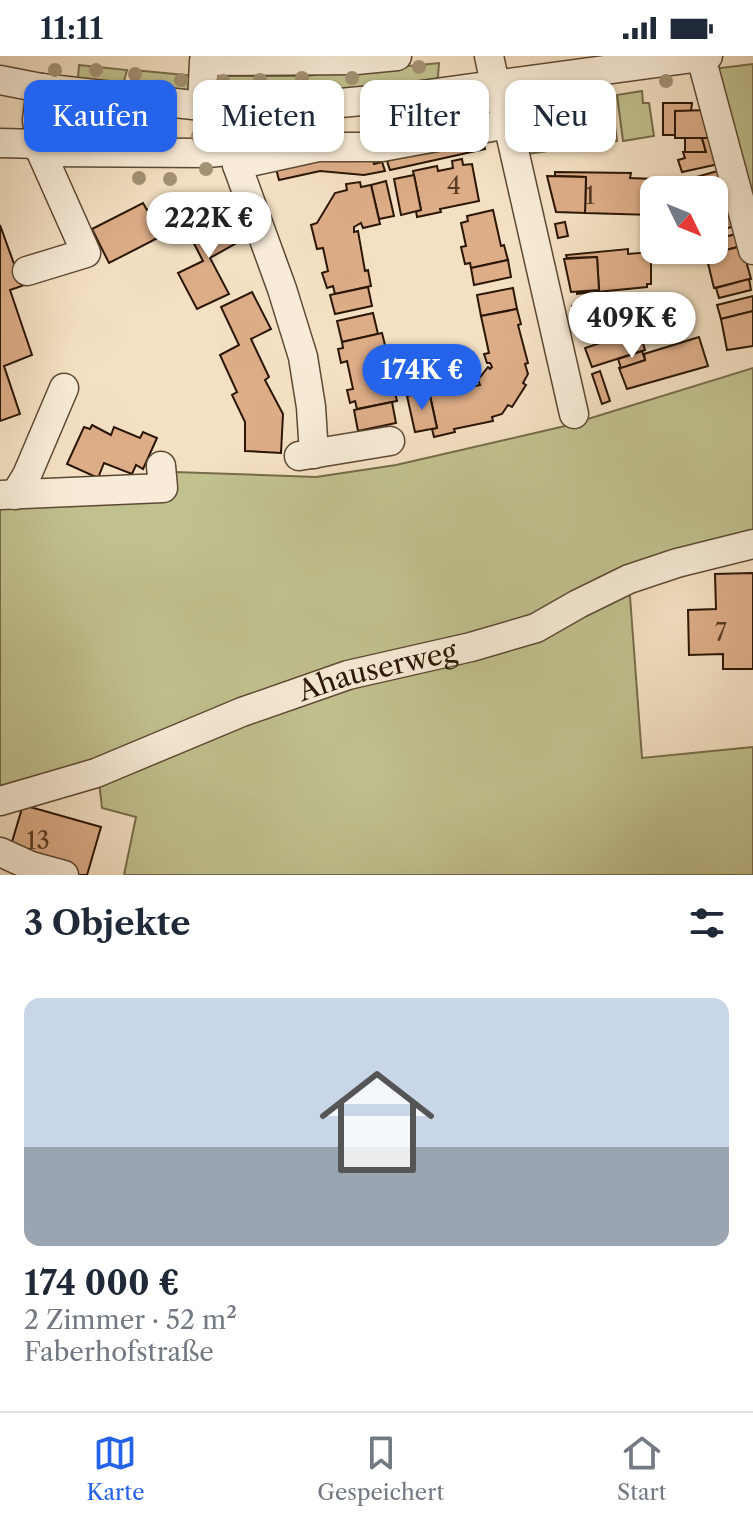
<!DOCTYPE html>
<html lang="de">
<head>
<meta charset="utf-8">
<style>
	:root { --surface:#fff; --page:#f2f2f3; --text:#1f2937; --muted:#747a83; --line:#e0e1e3; --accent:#2563eb }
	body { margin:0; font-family:"Libre Caslon Text",serif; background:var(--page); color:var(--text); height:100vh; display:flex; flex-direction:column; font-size:30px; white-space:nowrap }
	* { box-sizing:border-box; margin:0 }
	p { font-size:26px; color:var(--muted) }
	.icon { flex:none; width:44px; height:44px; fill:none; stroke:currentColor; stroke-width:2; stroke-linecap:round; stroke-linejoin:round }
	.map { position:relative; height:819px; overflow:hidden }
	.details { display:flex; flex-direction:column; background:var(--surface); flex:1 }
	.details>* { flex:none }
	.banner { position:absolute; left:24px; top:24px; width:706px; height:72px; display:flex; gap:16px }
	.needle { width:52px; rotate:133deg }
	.buttons { position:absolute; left:640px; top:120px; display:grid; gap:16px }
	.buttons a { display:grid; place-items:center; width:88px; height:88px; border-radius:16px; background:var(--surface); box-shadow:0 2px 6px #0004; font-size:40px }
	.price { position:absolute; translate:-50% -68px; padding:0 18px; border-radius:28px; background:#fff; color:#222; font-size:26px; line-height:52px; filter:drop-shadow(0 2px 4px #0008) }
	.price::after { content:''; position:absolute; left:50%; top:48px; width:24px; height:18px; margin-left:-12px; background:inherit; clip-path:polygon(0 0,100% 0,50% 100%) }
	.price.current { background:var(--accent); color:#fff }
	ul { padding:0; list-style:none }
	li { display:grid; align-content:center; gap:16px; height:424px; padding:0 24px }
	li span { display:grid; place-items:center; height:248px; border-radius:16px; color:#555 }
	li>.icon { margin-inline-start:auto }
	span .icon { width:144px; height:144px; fill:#fffc; stroke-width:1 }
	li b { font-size:34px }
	h2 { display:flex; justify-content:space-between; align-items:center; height:96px; padding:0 24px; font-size:34px }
	.chip { padding:0 28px; border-radius:16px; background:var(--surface); box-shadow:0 2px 6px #0004; font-size:28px; line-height:72px }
	.chip.current { background:var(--accent); color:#fff }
	.status { display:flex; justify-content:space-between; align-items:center; height:56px; padding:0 40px; background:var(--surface); direction:ltr }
	.status svg { height:22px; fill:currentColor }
	.dock { display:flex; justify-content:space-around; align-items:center; height:112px; border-top:2px solid var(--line); background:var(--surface); font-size:22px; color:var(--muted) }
	.dock a { display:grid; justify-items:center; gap:4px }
	.dock .current { color:var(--accent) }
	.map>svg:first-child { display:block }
	.green { fill:#c1c18f; stroke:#766c49; stroke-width:2 }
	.building { fill:#ddad88; stroke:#2b1603; stroke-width:2 }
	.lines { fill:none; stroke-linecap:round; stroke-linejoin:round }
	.minor-casing { stroke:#5d4933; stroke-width:31 }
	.minor { stroke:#f8ecd8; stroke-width:28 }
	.tree { fill:#a39274 }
	.labels { text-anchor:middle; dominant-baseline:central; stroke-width:6; stroke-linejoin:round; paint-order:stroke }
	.number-label { font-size:24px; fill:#583c24 }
	.street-label { font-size:28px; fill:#2b1603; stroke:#f8ecd8 }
</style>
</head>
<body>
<div class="status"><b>11:11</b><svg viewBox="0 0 49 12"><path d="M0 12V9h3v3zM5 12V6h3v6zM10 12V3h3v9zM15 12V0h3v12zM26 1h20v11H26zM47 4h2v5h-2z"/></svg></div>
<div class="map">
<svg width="753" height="819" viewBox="0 0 753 819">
	<rect width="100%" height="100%" fill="#f4e1c3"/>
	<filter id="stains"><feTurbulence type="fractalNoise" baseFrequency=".0025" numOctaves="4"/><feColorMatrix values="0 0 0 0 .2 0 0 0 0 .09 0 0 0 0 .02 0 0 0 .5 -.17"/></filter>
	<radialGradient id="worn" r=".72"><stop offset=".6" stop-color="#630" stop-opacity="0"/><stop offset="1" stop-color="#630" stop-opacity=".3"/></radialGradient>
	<!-- green -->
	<g class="green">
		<path d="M439 7 438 21 429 29 221 41 216 34V20H305Z"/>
		<path d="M753 8V135H748L712 13Z"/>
		<path d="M79 9 127 14 122 33 81 27 78 21Z"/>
		<path d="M133 14 195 20 191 35 133 34 131 28Z"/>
		<path d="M642 35 643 47H649L654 80 623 85 617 39Z"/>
		<path d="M611 41 617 85 560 93 554 49Z"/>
		<path d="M549 47 555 94 527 98 521 51Z"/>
		<path d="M753 312V482L544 562 0 737V446L173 441 175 416 316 421 396 409 565 370Z"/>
		<path d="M629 527 642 702 753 691V819H124L136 761 102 752 99 726 104 720Z"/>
	</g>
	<!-- building -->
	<g class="building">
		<path d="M663 47H692L691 55H675V79H663Z"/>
		<path d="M708 54V82H675V55Z"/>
		<path d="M481 78 485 93 390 114 387 105Z"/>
		<path d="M685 82H702L706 96H685Z"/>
		<path d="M702 82H712L719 108 682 116 678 104 685 102 683 96H706Z"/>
		<path d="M319 99 373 102 374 108 382 106 385 115 364 119 320 115 279 124 275 109Z"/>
		<path d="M462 103 463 109 472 108 479 145 440 153 441 156 417 161 416 155 421 154 413 115 437 110 438 115 453 112 452 105Z"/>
		<path d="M721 114 724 127 699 134H689L686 124Z"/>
		<path d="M555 116 631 117 630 122 654 123 653 159 585 157 586 121 555 120Z"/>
		<path d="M414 119 421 154 401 159 394 123Z"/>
		<path d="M547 120 586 121 585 157 556 156Z"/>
		<path d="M386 125 394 160 379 163 371 129Z"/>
		<path d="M360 126 361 131 371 129 380 168 363 172 361 167 354 171V176L358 175 365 215 368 214 371 230 335 238 333 230 327 232 322 217 328 215 323 192 317 193 311 169 317 167 335 137 347 134 346 128Z"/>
		<path d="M726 126 735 159 714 165V134H699Z"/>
		<path d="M168 144 181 170 109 207 92 173 143 147 147 154Z"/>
		<path d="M493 154 501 190 504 189 508 204 471 212 470 207 465 208 461 191 466 190 461 167 468 165 467 160Z"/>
		<path d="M225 155 240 185 210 202 229 238 197 253 178 217 203 205 187 174Z"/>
		<path d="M732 160 735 170 714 176V165Z"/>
		<path d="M565 166 568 180 558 182 555 168Z"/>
		<path d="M0 169 22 230 10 234 32 299 4 310 20 358 0 365Z"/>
		<path d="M737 178 741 190 708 199 707 194H714V183Z"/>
		<path d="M742 190 751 223 714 232 706 199Z"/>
		<path d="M628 193V198L651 196V228H647V231L577 238V236L599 234 597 201 567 202 566 199Z"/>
		<path d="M597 201 599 234 571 236 564 203Z"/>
		<path d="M508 204 511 221 474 229 471 212Z"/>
		<path d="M749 223 751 234 719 242 716 232Z"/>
		<path d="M368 231 372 250 335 258 330 239Z"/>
		<path d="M513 232 517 253 481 260 477 239Z"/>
		<path d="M252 236 271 273 251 283 269 321 265 324 283 358 281 397 245 395V366L232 339 237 336 220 299 239 289 221 251Z"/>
		<path d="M753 240V255L721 263 717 249Z"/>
		<path d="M582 247 586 266 576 268 572 250Z"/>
		<path d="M517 253 521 268 518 269 528 307 525 308 528 318 523 327 526 329 512 351 508 349 502 358 492 361 493 365 454 373 455 376 434 381 432 373 437 372 429 335 448 332 449 336 467 333 466 328 474 326 475 330 480 329 478 324 488 311 490 313 492 311 490 307H487L484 298 489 297 481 260Z"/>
		<path d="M753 255V290L727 294 721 263Z"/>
		<path d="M373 257 378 278 342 286 337 265Z"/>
		<path d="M638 270 645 294 592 311 585 292 603 286 601 282Z"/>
		<path d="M382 277 386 293 382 294 390 330 393 329 397 345 357 353 355 345 350 347 347 334 353 333 347 305 341 307 338 293 343 292 342 286Z"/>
		<path d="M699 281 708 310 627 333 619 312 645 304 644 298Z"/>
		<path d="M642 295 645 304 621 312 618 303Z"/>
		<path d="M600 315 610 345 602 348 592 318Z"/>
		<path d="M429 335 437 372 415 376 407 340Z"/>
		<path d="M392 346 396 367 358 375 354 354Z"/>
		<path d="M92 369 111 379 114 371 140 382 143 376 157 382 143 413 136 409 132 418 104 407 98 422 67 408 84 371 90 373Z"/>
		<path d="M753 517V613H723V598L689 599 688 554 716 553 715 518Z"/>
		<path d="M23 749 101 771 87 819H67L9 796Z"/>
	</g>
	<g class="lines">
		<!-- minor casing -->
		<g class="minor-casing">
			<g id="minor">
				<path d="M489 0 495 28 508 68 574 358"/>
				<path d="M701 1 753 194"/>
				<path d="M0 24 41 32 202 50 330 48 414 40 708 0"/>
				<path d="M202 50 204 5 356 4 397 0"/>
				<path d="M234 50 237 109 282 233 303 301 311 351 314 398"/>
				<path d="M0 87 40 88"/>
				<path d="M41 96 208 97 236 94"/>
				<path d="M237 109 318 91H382L508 68"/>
				<path d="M27 215 86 197 41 96 37 64 41 32"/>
				<path d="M299 400 390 385"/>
				<path d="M0 439 163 432 161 410"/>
				<path d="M15 439 27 419 64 332"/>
				<path id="s1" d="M0 745 96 717 242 656 348 619 471 591 536 572 578 548 629 523 677 507 753 488"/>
				<path d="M0 796 31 810 64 819"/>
			</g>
		</g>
		<!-- minor -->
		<use href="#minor" class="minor"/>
	</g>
	<!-- trees -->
	<g class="tree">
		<circle cx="419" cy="11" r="7"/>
		<circle cx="55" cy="14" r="7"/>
		<circle cx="96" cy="14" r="7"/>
		<circle cx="135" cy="18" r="7"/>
		<circle cx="302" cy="22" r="7"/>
		<circle cx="352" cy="22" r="7"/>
		<circle cx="181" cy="24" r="7"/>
		<circle cx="260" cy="24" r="7"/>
		<circle cx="223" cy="25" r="7"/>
		<circle cx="666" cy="25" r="7"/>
		<circle cx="274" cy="78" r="7"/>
		<circle cx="198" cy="80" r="7"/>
		<circle cx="252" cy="83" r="7"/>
		<circle cx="206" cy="113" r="7"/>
		<circle cx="139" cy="122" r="7"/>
		<circle cx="170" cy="123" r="7"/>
	</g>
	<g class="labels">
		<!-- number labels -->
		<g class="number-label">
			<text x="454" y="129">4</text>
			<text x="590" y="139">1</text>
			<text x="721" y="576">7</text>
			<text x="38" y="784">13</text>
		</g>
		<!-- street labels -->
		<g class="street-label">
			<text stroke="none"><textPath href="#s1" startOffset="400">Ahauserweg</textPath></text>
		</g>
	</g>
	<rect width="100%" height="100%" filter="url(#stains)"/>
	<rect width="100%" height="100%" fill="url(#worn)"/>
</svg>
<div class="buttons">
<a><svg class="needle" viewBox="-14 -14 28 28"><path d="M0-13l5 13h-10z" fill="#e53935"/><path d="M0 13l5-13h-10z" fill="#747a83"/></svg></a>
</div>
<b class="price" style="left:209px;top:204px">222K €</b>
<b class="price" style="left:632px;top:304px">409K €</b>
<b class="price current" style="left:422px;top:356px">174K €</b>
<div class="banner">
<a class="chip current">Kaufen</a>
<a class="chip">Mieten</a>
<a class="chip">Filter</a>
<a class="chip">Neu</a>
</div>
</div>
<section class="details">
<h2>3 Objekte<svg class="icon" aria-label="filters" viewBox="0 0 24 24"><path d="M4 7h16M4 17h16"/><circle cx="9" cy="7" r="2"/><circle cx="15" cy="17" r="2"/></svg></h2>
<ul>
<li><span style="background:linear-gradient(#c9d6e8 60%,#9aa5b1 0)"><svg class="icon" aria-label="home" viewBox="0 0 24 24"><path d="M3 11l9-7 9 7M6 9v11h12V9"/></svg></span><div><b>174 000 €</b><p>2 Zimmer · 52 m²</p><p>Faberhofstraße</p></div></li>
</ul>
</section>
<nav class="dock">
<a class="current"><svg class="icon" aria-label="map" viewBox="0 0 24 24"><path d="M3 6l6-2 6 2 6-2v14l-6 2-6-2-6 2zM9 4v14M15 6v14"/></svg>Karte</a>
<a><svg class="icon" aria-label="saved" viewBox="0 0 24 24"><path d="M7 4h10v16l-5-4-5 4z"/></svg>Gespeichert</a>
<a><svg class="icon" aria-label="home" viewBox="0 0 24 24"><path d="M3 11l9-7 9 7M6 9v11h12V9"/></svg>Start</a>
</nav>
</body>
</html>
